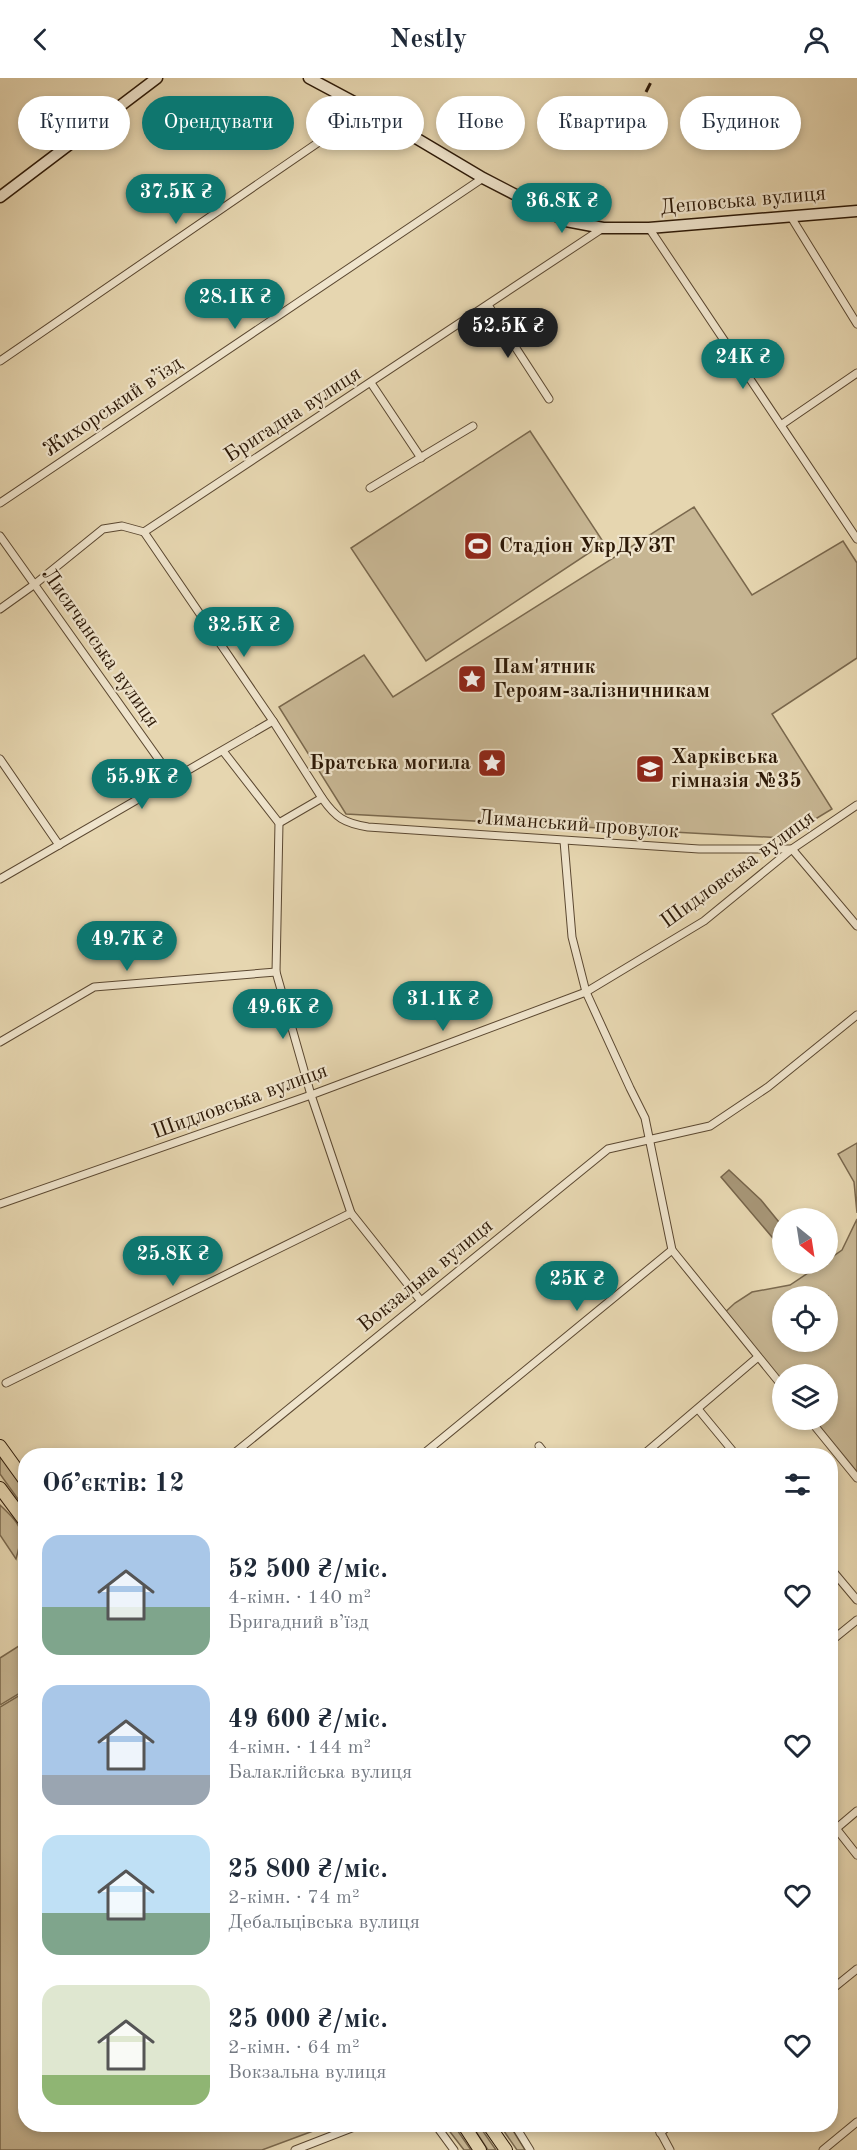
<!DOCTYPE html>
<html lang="uk">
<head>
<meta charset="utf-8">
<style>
	:root { --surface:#fff; --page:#f2f2f3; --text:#1f2937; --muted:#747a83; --accent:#0f766e }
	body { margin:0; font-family:"Old Standard TT",serif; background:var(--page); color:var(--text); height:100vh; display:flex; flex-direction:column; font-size:22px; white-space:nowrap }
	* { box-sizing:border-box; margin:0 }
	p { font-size:20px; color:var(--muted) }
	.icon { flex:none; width:33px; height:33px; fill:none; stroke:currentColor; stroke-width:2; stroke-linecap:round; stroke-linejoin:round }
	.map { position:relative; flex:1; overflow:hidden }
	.details { position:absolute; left:18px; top:1370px; width:820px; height:684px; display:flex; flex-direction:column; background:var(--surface); border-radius:24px; box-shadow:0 3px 9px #0003 }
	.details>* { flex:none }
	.banner { position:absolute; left:18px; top:18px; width:822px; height:54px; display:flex; gap:12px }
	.needle { width:39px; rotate:150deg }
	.tools { position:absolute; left:772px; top:1130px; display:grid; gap:12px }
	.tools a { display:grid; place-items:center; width:66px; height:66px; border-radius:50%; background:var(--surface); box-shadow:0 3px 9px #0003; font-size:30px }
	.price { position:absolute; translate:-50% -51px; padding:0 14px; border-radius:21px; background:var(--accent); color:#fff; font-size:20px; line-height:39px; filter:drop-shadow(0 2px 3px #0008) }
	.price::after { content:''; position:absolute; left:50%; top:36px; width:18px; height:14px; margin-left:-9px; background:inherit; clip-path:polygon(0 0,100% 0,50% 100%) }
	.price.current { background:#222; color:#fff }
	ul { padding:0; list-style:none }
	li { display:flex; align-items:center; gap:18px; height:150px; padding:0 24px }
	li span { display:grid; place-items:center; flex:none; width:168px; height:120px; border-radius:18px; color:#555 }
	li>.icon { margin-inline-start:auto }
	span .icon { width:72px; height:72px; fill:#fffc; stroke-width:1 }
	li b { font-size:26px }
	h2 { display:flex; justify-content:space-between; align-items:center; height:72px; padding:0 24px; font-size:26px }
	.tag { padding:0 21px; border-radius:27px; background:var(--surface); box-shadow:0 3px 9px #0003; font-size:21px; line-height:54px }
	.tag.current { background:var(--accent); color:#fff }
	header { display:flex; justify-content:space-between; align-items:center; height:78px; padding:0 24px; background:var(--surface); font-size:27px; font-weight:800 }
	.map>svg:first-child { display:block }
	.green { fill:#c7b693; stroke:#7a684d; stroke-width:1.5; fill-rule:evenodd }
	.water { fill:#a79677; stroke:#76644a; stroke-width:1.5 }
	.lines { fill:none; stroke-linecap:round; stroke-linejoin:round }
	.street-casing { stroke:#5b4831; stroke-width:9 }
	.secondary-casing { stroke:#2d1907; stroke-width:13 }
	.primary-casing { stroke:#2d1907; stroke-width:14 }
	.street { stroke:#efe4cc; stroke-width:7 }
	.secondary { stroke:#efe4cc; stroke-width:10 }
	.primary { stroke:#e6d6b0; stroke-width:12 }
	.rail { stroke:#2d1907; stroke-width:3; stroke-dasharray:10 10; stroke-linecap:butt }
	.labels { text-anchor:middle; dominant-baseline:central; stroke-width:4.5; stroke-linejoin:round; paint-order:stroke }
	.street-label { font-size:21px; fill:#2d1907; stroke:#efe4cc }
	.poi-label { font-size:21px; font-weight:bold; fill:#2d1907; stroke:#efe4cc; text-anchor:start }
</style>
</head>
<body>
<header><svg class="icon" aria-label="back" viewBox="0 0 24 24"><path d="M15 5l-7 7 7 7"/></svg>Nestly<svg class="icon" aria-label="person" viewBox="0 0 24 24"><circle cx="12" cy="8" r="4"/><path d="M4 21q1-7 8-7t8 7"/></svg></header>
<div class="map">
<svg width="857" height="2072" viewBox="0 0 857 2072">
	<rect width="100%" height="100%" fill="#e6d6b0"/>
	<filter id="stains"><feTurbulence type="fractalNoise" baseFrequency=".00333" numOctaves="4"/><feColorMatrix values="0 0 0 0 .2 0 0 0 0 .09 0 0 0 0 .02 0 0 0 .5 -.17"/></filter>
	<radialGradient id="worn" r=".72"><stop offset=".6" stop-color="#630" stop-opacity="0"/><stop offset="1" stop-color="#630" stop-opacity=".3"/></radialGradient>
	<!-- green -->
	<g class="green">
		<path d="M530 353 604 465 426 583 351 470Z"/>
		<path d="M694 429 752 517 843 463 857 485V580L772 636 832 731 784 760 346 736 279 629 364 577 393 619Z"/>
		<path d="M857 1065V1135L854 1104 838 1076Z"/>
		<path d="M857 1141V1400L809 1341H828V1296H783V1309L723 1236 735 1225 752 1214 790 1207 823 1185H828V1182L842 1172ZM783 1218H828V1263H783Z"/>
		<path d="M0 1375 25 1411V1431L0 1396Z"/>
		<path d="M0 1427C23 1449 24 1451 16 1481L0 1457Z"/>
		<path d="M25 1564V1612L0 1627V1580Z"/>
		<path d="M25 1614 26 2046H332L262 2072H0V1629Z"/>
		<path d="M444 2046H453L471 2072H464Z"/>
		<path d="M471 2046H478L496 2072H488Z"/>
		<path d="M499 2046H509L525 2072H517Z"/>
	</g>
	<!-- water -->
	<path class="water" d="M729 1092 761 1122 783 1149V1172L721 1099Z"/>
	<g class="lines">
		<!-- street casing -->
		<g class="street-casing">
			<g id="street">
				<path d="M791 139 857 246"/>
				<path d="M649 150 857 461"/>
				<path d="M488 227 549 321"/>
				<path d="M0 283 367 31"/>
				<path d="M371 305 421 380"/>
				<path d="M781 347 857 295"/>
				<path d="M370 410 473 348"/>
				<path d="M0 425 483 100"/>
				<path d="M144 454 273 643 322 720"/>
				<path d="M0 458 172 700"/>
				<path d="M0 531 35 506 103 451 122 448 144 454 603 150"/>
				<path d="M223 673 279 745 276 894 311 1017 351 1135 421 1223"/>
				<path d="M0 681 59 767"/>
				<path d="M279 745 322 720C336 740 344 745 368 749L699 771H792L857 848"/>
				<path d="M0 801 273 643"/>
				<path d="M0 964 94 909 276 894"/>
				<path d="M0 1126 311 1017 586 914 704 843 792 771 857 727"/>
				<path d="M672 1172 783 1309"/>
				<path d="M6 1305 351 1135"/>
				<path d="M698 1331 736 1377"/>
				<path d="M809 1341 857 1400"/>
				<path d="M539 1368 546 1377"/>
				<path d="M232 1377 608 1071 710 1048 768 1009 857 937"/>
				<path d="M422 1377 672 1172 645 1040 630 1010 586 914 572 859 564 763"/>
				<path d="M643 1377 758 1279"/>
				<path d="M831 1491 857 1522"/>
				<path d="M831 1563 857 1542"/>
				<path d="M831 1744 857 1777"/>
				<path d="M831 1755 857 1733"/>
				<path d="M831 1912 857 1891"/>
				<path d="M435 2046 454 2072"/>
				<path d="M514 2046 530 2072"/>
				<path d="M656 2046 670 2072"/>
				<path d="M660 2055 671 2046"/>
				<path d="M295 2072 362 2046"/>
				<path d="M823 2072 857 2044"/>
			</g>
		</g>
		<!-- secondary casing -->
		<g class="secondary-casing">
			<g id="secondary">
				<path d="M309 0 367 31 483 100 566 143 603 150H649L857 133"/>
				<path d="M0 119 157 0"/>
			</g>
		</g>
		<!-- primary casing -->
		<g class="primary-casing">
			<g id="primary">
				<path d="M0 1368 26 1404"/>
				<path d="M0 1410 26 1445"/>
				<path d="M463 2046 480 2072"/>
				<path d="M488 2046 506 2072"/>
			</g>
		</g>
		<!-- street -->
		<use href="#street" class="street"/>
		<!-- secondary -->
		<use href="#secondary" class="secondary"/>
		<!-- primary -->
		<use href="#primary" class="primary"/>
		<!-- rail -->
		<path class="rail" d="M646 14 653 0"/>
	</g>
	<!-- icons -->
	<defs>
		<g id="stadium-square" transform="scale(1.5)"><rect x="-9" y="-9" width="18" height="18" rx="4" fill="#8f2418" stroke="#efe4cc"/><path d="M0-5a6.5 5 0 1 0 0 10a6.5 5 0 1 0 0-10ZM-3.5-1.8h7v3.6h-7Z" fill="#fff"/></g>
		<g id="sight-square" transform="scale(1.5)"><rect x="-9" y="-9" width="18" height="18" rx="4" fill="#8f2418" stroke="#efe4cc"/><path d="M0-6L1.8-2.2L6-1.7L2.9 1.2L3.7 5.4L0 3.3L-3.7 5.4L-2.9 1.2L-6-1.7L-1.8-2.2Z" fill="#fff"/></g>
		<g id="school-square" transform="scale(1.5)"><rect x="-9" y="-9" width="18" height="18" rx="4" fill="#8f2418" stroke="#efe4cc"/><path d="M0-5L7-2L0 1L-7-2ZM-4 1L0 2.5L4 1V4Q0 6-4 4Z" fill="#fff"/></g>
	</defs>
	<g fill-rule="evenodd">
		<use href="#stadium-square" x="478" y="468"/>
		<use href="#sight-square" x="472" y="601"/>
		<use href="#sight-square" x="492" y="685"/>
		<use href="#school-square" x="650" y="691"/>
	</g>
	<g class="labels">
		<!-- street labels -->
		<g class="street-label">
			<text transform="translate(743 123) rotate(-5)">Деповська вулиця</text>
			<text transform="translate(113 329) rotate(-34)">Жихорський в’їзд</text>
			<text transform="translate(293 337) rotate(-33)">Бригадна вулиця</text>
			<text transform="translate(100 570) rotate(55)">Лисичанська вулиця</text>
			<text transform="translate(578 747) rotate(4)">Лиманський провулок</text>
			<text transform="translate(738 792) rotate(-36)">Шидловська вулиця</text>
			<text transform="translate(240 1024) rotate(-20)">Шидловська вулиця</text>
			<text transform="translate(426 1198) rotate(-39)">Вокзальна вулиця</text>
		</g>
		<!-- poi labels -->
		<g class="poi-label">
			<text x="499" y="468">Стадіон УкрДУЗТ</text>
			<text x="493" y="589">Пам'ятник<tspan x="493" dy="24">Героям-залізничникам</tspan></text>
			<text x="671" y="679">Харківська<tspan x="671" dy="24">гімназія №35</tspan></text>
			<text x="471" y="685" text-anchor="end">Братська могила</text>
		</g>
	</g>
	<rect width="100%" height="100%" filter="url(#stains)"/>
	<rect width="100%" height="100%" fill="url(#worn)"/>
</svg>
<div class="tools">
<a><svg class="needle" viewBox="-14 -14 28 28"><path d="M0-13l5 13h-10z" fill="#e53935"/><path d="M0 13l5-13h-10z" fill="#747a83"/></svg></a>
<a><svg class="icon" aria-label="locate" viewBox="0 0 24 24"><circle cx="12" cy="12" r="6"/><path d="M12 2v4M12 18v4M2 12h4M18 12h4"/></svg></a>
<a><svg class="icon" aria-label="layers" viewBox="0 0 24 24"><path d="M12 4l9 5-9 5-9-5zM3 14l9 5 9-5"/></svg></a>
</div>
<b class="price" style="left:176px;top:147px">37.5K ₴</b>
<b class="price" style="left:562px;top:156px">36.8K ₴</b>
<b class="price" style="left:235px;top:252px">28.1K ₴</b>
<b class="price current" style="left:508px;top:281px">52.5K ₴</b>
<b class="price" style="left:743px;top:312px">24K ₴</b>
<b class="price" style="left:244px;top:580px">32.5K ₴</b>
<b class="price" style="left:142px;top:732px">55.9K ₴</b>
<b class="price" style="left:127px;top:894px">49.7K ₴</b>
<b class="price" style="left:443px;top:954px">31.1K ₴</b>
<b class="price" style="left:283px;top:962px">49.6K ₴</b>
<b class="price" style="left:173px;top:1209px">25.8K ₴</b>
<b class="price" style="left:577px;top:1234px">25K ₴</b>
<div class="banner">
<a class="tag">Купити</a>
<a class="tag current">Орендувати</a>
<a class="tag">Фільтри</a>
<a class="tag">Нове</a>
<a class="tag">Квартира</a>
<a class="tag">Будинок</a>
</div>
<section class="details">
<h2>Об’єктів: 12<svg class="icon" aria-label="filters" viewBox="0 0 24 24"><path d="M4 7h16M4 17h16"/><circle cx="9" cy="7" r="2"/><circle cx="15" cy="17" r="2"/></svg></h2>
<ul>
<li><span style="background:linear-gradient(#a9c7e8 60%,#7fa58c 0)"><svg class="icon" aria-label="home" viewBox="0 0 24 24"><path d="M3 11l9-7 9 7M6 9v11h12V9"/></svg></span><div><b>52 500 ₴/міс.</b><p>4-кімн. · 140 m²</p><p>Бригадний в’їзд</p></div><svg class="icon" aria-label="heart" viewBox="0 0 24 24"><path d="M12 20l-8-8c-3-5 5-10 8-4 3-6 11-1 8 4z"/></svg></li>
<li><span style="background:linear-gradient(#a9c7e8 75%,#9aa5b1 0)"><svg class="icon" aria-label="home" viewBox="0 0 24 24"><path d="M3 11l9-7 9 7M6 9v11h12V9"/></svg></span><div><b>49 600 ₴/міс.</b><p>4-кімн. · 144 m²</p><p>Балаклійська вулиця</p></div><svg class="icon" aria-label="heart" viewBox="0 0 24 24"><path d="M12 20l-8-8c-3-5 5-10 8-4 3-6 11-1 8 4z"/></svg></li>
<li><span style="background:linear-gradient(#bfe0f5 65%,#7fa58c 0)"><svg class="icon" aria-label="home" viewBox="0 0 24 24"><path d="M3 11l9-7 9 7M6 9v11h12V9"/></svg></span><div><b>25 800 ₴/міс.</b><p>2-кімн. · 74 m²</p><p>Дебальцівська вулиця</p></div><svg class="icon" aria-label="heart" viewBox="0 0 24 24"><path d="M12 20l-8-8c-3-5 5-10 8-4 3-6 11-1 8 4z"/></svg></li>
<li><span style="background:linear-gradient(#dfe7d0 75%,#8fb573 0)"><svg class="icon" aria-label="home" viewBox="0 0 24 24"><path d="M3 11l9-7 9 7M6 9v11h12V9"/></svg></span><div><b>25 000 ₴/міс.</b><p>2-кімн. · 64 m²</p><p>Вокзальна вулиця</p></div><svg class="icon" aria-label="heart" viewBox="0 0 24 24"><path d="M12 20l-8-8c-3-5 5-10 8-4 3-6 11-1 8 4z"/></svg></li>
</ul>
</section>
</div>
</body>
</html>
